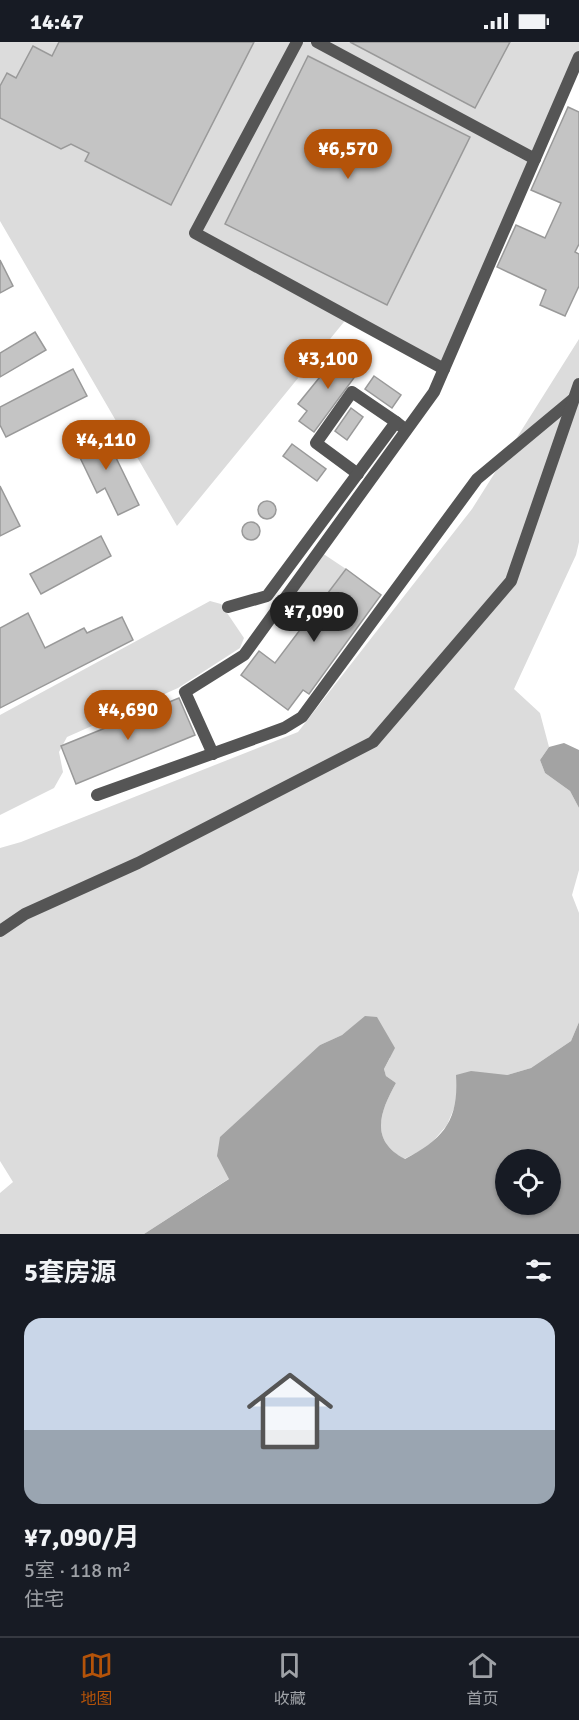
<!DOCTYPE html>
<html lang="zh">
<head>
<meta charset="utf-8">
<style>
	:root { --surface:#171b24; --page:#242831; --text:#f1f3f6; --muted:#9ea1a6; --line:#363941; --accent:#b45309 }
	body { margin:0; font-family:Signika,"Noto Sans SC",sans-serif; background:var(--page); color:var(--text); height:100vh; display:flex; flex-direction:column; font-size:22px; white-space:nowrap }
	* { box-sizing:border-box; margin:0 }
	p { font-size:20px; color:var(--muted) }
	.icon { flex:none; width:33px; height:33px; fill:none; stroke:currentColor; stroke-width:2; stroke-linecap:round; stroke-linejoin:round }
	.map { position:relative; height:1192px; overflow:hidden }
	.drawer { display:flex; flex-direction:column; background:var(--surface); flex:1 }
	.drawer>* { flex:none }
	.buttons { position:absolute; left:495px; top:1107px; display:grid; gap:12px }
	.buttons a { display:grid; place-items:center; width:66px; height:66px; border-radius:50%; background:var(--surface); box-shadow:0 2px 4px #0004; font-size:30px }
	.price { position:absolute; translate:-50% -51px; padding:0 14px; border-radius:21px; background:var(--accent); color:#fff; font-size:20px; line-height:39px; filter:drop-shadow(0 2px 3px #0008) }
	.price::after { content:''; position:absolute; left:50%; top:36px; width:18px; height:14px; margin-left:-9px; background:inherit; clip-path:polygon(0 0,100% 0,50% 100%) }
	.price.selected { background:#222; color:#fff }
	ul { padding:0; list-style:none }
	li { display:grid; align-content:center; gap:12px; height:318px; padding:0 24px }
	li span { display:grid; place-items:center; height:186px; border-radius:18px; color:#555 }
	li>.icon { margin-inline-start:auto }
	span .icon { width:108px; height:108px; fill:#fffc; stroke-width:1 }
	li b { font-size:26px }
	h2 { display:flex; justify-content:space-between; align-items:center; height:72px; padding:0 24px; font-size:26px }
	.status { display:flex; justify-content:space-between; align-items:center; height:42px; padding:0 30px; background:var(--surface); direction:ltr }
	.status svg { height:16px; fill:currentColor }
	.tabs { display:flex; justify-content:space-around; align-items:center; height:84px; border-top:2px solid var(--line); background:var(--surface); font-size:16px; color:var(--muted) }
	.tabs a { display:grid; justify-items:center; gap:3px }
	.tabs .selected { color:var(--accent) }
	.map>svg:first-child { display:block }
	.green { fill:#dcdcdc }
	.water { fill:#a3a3a3; fill-rule:evenodd }
	.building { fill:#c4c4c4; stroke:#999; stroke-width:1.5 }
	.lines { fill:none; stroke-linecap:round; stroke-linejoin:round }
	.minor { stroke:#555; stroke-width:12 }
</style>
</head>
<body>
<div class="status"><b>14:47</b><svg viewBox="0 0 49 12"><path d="M0 12V9h3v3zM5 12V6h3v6zM10 12V3h3v9zM15 12V0h3v12zM26 1h20v11H26zM47 4h2v5h-2z"/></svg></div>
<div class="map">
<svg width="579" height="1192" viewBox="0 0 579 1192">
	<rect width="100%" height="100%" fill="#fff"/>
	<!-- green -->
	<g class="green">
		<path d="M0 0H579V15L444 327 348 275 177 484 0 179Z"/>
		<path d="M579 297V500L576 513 514 647 540 671 549 705 540 718 545 731 570 749 579 766V828L572 853 579 871V980L571 999 531 1026 507 1033 457 1059 447 1083 428 1105 404 1117C369 1097 380 1070 396 1041L386 1034 384 1027 390 1016 365 975 342 993 320 1003 230 1136 144 1192H0V1151L13 1140 0 1119V806L21 800 298 690 472 467Z"/>
		<path d="M319 509 346 527 303 584 277 567Z"/>
		<path d="M210 559 221 562 244 596 240 606 178 646 67 695 59 710 63 730 54 746 0 773V673Z"/>
	</g>
	<!-- water -->
	<g class="water">
		<path d="M564 701 579 708V766L570 749 545 731 540 718 549 705Z"/>
		<path d="M365 974 377 975 395 1006 384 1027 386 1034 396 1041C380 1070 369 1098 405 1117 444 1097 459 1078 456 1033L471 1029 507 1033 531 1026 571 999 579 980V1192H144L229 1137 217 1114 220 1095 320 1003 342 993ZM506 1118H550V1162H506Z"/>
	</g>
	<!-- building -->
	<g class="building">
		<path d="M59 0H254L171 163 85 119 89 111 71 102 61 107 0 76V44L7 31 16 36 33 4 52 14Z"/>
		<path d="M350 0H510L475 66Z"/>
		<path d="M308 14 470 95 387 263 225 182Z"/>
		<path d="M568 65 579 70V202L575 210 579 212V244L565 274 540 263 546 248 497 225 516 183 545 196 561 161 531 148Z"/>
		<path d="M0 218 13 244 0 251Z"/>
		<path d="M35 290 46 308 0 335V311Z"/>
		<path d="M341 309 362 325 314 390 299 379 307 369 298 362Z"/>
		<path d="M73 327 87 354 6 395 0 383V365Z"/>
		<path d="M374 334 401 353 392 366 365 347Z"/>
		<path d="M351 366 363 375 347 398 335 389Z"/>
		<path d="M102 387 139 463 118 473 105 446 97 451 73 401Z"/>
		<path d="M292 402 326 427 317 439 283 414Z"/>
		<path d="M0 444 20 484 0 494Z"/>
		<circle cx="267" cy="468" r="9"/>
		<circle cx="251" cy="489" r="9"/>
		<path d="M101 494 111 514 41 552 30 532Z"/>
		<path d="M346 527 381 553 309 652 303 648 288 668 241 633 259 609 275 621Z"/>
		<path d="M28 571 45 606 84 586 87 591 122 575 133 598 0 666V586Z"/>
		<path d="M179 656 195 693 76 742 61 704Z"/>
	</g>
	<g class="lines">
		<!-- minor -->
		<g class="minor">
			<path d="M297 0 195 191 444 327"/>
			<path d="M317 0 535 117"/>
			<path d="M358 432 316 401 352 350 396 380"/>
			<path d="M228 565 267 554 396 380 406 388"/>
			<path d="M213 712 185 650 244 613 434 350 579 15"/>
			<path d="M97 753 284 686 302 675 477 437 572 358"/>
			<path d="M0 889 25 872 138 821 373 700 511 539 579 342"/>
		</g>
	</g>
</svg>
<div class="buttons">
<a><svg class="icon" aria-label="locate" viewBox="0 0 24 24"><circle cx="12" cy="12" r="6"/><path d="M12 2v4M12 18v4M2 12h4M18 12h4"/></svg></a>
</div>
<b class="price" style="left:348px;top:138px">¥6,570</b>
<b class="price" style="left:328px;top:348px">¥3,100</b>
<b class="price" style="left:106px;top:429px">¥4,110</b>
<b class="price selected" style="left:314px;top:601px">¥7,090</b>
<b class="price" style="left:128px;top:699px">¥4,690</b>
</div>
<section class="drawer">
<h2>5套房源<svg class="icon" aria-label="filters" viewBox="0 0 24 24"><path d="M4 7h16M4 17h16"/><circle cx="9" cy="7" r="2"/><circle cx="15" cy="17" r="2"/></svg></h2>
<ul>
<li><span style="background:linear-gradient(#c9d6e8 60%,#9aa5b1 0)"><svg class="icon" aria-label="home" viewBox="0 0 24 24"><path d="M3 11l9-7 9 7M6 9v11h12V9"/></svg></span><div><b>¥7,090/月</b><p>5室 · 118 m²</p><p>住宅</p></div></li>
</ul>
</section>
<nav class="tabs">
<a class="selected"><svg class="icon" aria-label="map" viewBox="0 0 24 24"><path d="M3 6l6-2 6 2 6-2v14l-6 2-6-2-6 2zM9 4v14M15 6v14"/></svg>地图</a>
<a><svg class="icon" aria-label="saved" viewBox="0 0 24 24"><path d="M7 4h10v16l-5-4-5 4z"/></svg>收藏</a>
<a><svg class="icon" aria-label="home" viewBox="0 0 24 24"><path d="M3 11l9-7 9 7M6 9v11h12V9"/></svg>首页</a>
</nav>
</body>
</html>
